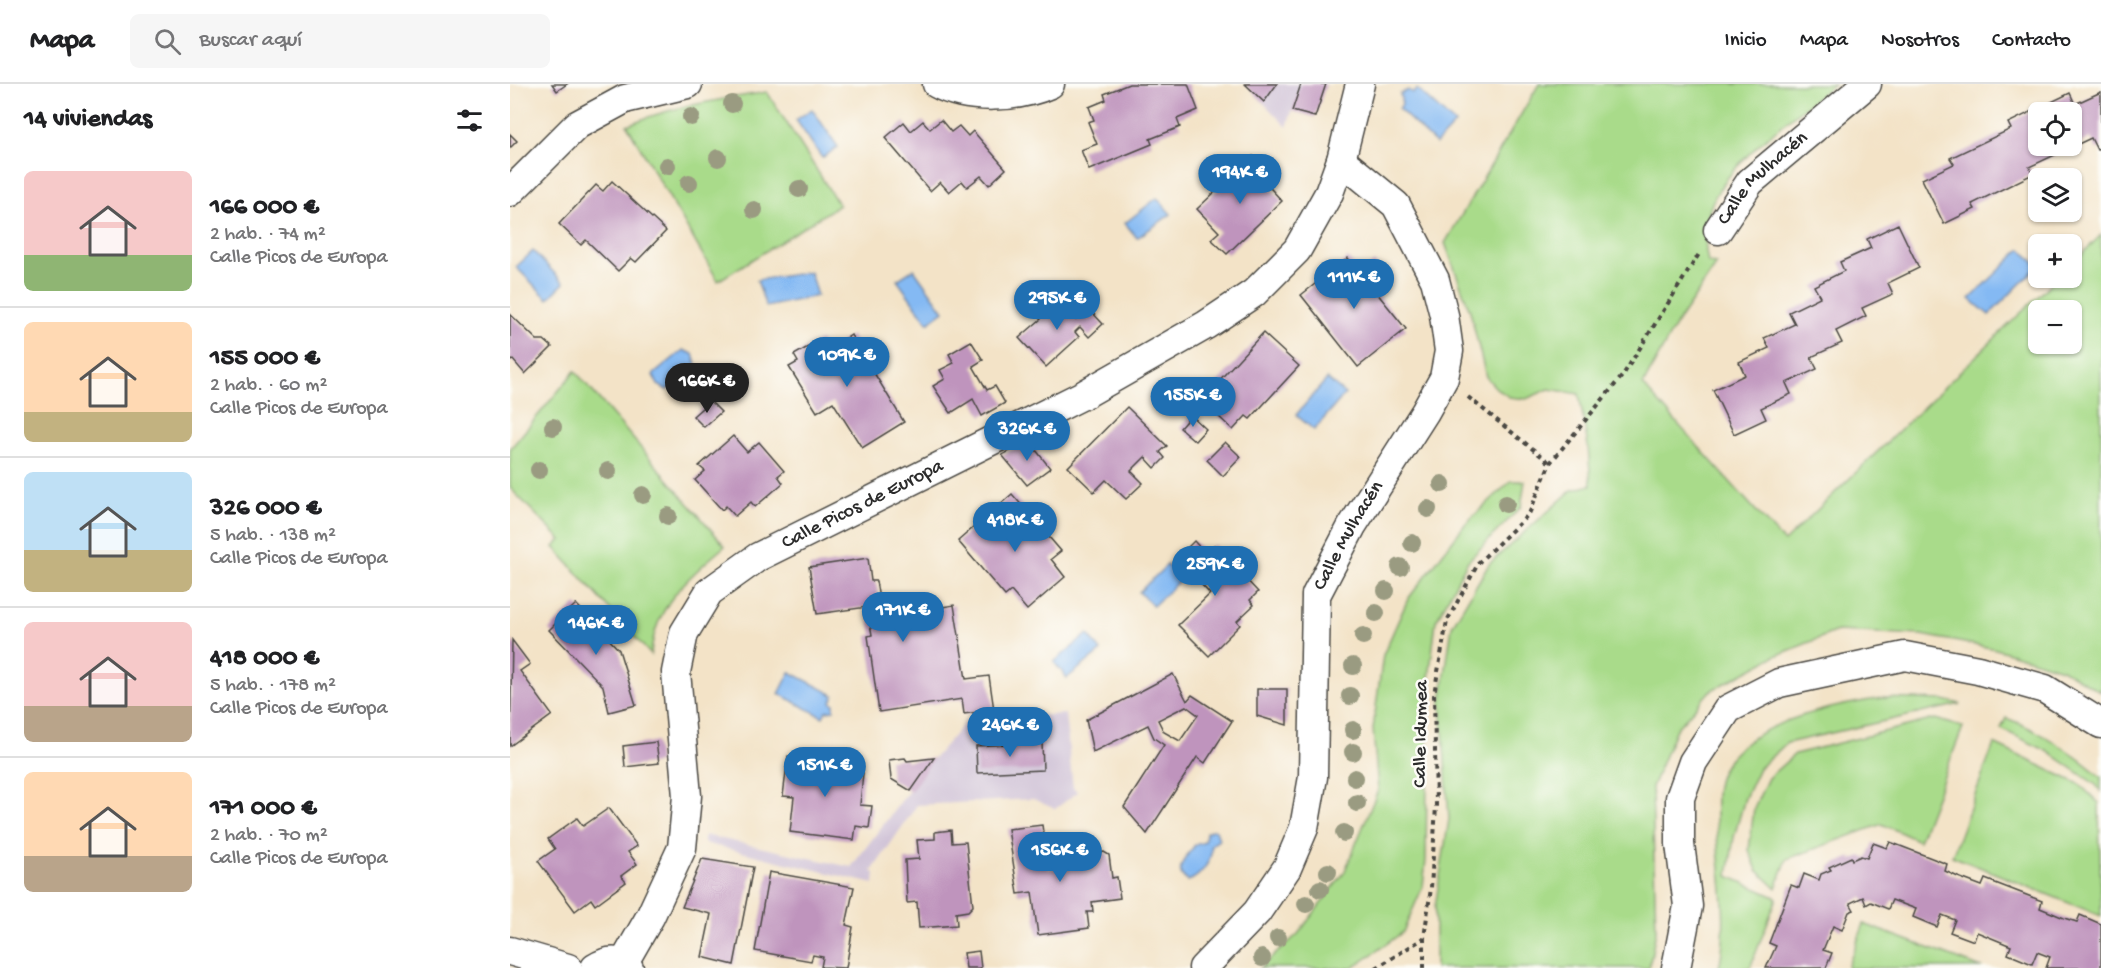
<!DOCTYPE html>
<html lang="es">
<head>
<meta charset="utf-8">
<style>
	:root { --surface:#fff; --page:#f6f6f6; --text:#202124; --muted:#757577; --line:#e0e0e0; --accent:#1f6fb2 }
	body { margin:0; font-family:"Gochi Hand",sans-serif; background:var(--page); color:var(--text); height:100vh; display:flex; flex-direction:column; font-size:22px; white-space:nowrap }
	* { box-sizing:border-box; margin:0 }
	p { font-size:20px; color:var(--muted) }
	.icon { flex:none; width:33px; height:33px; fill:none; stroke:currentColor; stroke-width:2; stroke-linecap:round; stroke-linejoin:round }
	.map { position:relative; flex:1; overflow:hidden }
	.side { display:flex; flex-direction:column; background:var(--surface); width:510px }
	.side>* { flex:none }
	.tools { position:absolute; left:1518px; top:18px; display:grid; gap:12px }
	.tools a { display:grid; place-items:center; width:54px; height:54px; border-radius:9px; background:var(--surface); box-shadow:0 2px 4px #0004; font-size:30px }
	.price { position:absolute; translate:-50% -51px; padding:0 14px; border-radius:21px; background:var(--accent); color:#fff; font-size:20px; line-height:39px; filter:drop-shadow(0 2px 3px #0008) }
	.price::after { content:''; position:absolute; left:50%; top:36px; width:18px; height:14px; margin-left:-9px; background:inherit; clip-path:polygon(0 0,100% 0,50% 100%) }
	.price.on { background:#222; color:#fff }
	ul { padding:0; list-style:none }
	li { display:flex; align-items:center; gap:18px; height:150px; padding:0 24px }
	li+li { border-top:2px solid var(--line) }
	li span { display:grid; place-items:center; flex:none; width:168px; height:120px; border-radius:9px; color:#555 }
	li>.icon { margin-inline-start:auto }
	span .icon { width:72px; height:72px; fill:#fffc; stroke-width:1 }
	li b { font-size:26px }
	h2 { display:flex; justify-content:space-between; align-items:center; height:72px; padding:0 24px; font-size:26px }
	header { display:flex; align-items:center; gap:36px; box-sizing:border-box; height:84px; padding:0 30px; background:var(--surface); border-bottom:2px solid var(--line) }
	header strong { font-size:28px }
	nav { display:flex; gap:33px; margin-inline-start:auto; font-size:21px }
	.search { width:420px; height:54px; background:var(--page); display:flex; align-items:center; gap:15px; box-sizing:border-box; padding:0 21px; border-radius:9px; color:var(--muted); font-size:22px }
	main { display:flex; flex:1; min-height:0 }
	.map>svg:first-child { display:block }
	.industrial { fill:#ccbed4 }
	.green { fill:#a9db8a; stroke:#6a835a; stroke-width:1.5; fill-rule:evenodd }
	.water { fill:#84b9f3; stroke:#58728f; stroke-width:1.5 }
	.building { fill:#bf94bd; fill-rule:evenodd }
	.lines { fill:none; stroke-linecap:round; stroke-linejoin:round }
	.street-casing { stroke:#494742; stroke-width:31 }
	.path { stroke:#494742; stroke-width:4; stroke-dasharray:4.5 4.5; stroke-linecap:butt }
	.street { stroke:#fff; stroke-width:28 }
	.tree { fill:#9a9b81 }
	.labels { text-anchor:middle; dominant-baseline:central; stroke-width:5; stroke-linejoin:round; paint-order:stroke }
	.street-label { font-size:20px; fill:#2b2b2b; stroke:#fdfcf7 }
</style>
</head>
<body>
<header>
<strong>Mapa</strong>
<div class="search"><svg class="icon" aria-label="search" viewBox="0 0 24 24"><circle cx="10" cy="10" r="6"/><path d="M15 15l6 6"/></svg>Buscar aquí</div>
<nav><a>Inicio</a><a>Mapa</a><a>Nosotros</a><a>Contacto</a></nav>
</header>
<main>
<section class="side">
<h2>14 viviendas<svg class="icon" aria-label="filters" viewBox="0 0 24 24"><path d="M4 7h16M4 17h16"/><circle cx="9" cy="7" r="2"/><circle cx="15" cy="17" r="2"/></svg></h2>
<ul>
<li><span style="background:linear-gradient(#f6c9c9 70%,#8fb573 0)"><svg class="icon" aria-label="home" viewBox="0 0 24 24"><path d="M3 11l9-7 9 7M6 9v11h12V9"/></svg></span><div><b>166 000 €</b><p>2 hab. · 74 m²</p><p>Calle Picos de Europa</p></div></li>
<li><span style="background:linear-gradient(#ffd9b3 75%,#c2b280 0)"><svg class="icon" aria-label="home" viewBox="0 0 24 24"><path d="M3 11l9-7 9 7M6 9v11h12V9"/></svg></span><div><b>155 000 €</b><p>2 hab. · 60 m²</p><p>Calle Picos de Europa</p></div></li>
<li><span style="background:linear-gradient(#bfe0f5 65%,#c2b280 0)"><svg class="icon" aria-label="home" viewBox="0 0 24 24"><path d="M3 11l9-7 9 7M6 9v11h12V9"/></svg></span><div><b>326 000 €</b><p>5 hab. · 138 m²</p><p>Calle Picos de Europa</p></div></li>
<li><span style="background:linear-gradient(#f6c9c9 70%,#b9a48a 0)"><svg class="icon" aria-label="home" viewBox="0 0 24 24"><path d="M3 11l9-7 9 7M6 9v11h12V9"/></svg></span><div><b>418 000 €</b><p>5 hab. · 178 m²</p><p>Calle Picos de Europa</p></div></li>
<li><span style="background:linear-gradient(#ffd9b3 70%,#b9a48a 0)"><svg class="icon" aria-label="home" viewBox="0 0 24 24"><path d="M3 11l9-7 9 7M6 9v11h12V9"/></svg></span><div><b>171 000 €</b><p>2 hab. · 70 m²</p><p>Calle Picos de Europa</p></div></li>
</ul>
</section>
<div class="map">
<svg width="1591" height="884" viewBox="0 0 1591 884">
	<rect width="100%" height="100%" fill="#fdfcf7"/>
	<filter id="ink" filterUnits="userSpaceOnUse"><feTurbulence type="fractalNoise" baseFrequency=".0167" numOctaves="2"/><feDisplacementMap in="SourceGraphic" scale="12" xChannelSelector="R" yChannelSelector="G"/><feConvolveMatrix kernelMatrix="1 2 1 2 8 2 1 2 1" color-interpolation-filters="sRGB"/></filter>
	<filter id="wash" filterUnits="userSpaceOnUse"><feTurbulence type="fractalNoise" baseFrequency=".008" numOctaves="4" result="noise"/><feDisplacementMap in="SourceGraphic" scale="24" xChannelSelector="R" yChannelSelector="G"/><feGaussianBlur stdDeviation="1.35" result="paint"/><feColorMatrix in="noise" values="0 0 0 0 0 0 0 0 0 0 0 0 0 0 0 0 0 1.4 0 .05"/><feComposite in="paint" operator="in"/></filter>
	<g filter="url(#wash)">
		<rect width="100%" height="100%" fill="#f3e3c7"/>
		<!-- industrial -->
		<g class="industrial">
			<path d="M735 0H816L805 33 782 27 777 43Z"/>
			<path d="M555 630 563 704 568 708 545 725 523 715 407 721 362 787 365 789 364 800 194 759V751L341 783 424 674 457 636Z"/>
		</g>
		<!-- green -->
		<g class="green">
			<path d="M1029 0H1324C1287 30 1230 69 1206 111 1195 130 1193 158 1198 179L1207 180 1165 242 1133 301 1274 458 1547 194H1562V180L1591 151V608L1552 585 1486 565 1412 551 1327 547 1263 573 1200 607 1166 645 1142 703 1146 847 1139 884H925V823L939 735 931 618 942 542 979 480 1062 406 1081 401 1078 362 1069 310 1039 305 1016 315 999 313 986 304 976 293 960 227 935 159ZM1528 226H1562V260H1528Z"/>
			<path d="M257 8 329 121 208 197 117 41C162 22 209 16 257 8Z"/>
			<path d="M65 287 215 462C180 492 144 521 141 571L44 463 51 456 0 404V365Z"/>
			<path d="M1001 397H1015L1011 423 958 477 926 537 918 603 916 776 913 802 893 848 843 884H750L788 850 834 789 868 706 863 645 873 571 898 515 956 439Z"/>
			<path d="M1373 614 1433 616 1451 620 1277 659 1249 684 1235 714 1224 753 1218 792 1267 814 1240 884H1209C1222 826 1203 768 1206 710 1210 641 1321 622 1373 614Z"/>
			<path d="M1496 634C1532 647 1562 668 1591 693V708L1586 701 1537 667 1491 645Z"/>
			<path d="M1425 635 1453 643 1409 757 1372 740 1277 775 1266 804 1247 786 1239 766 1244 724 1258 694 1285 670Z"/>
			<path d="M1484 660 1569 700 1589 719 1591 832 1442 772Z"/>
			<path d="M1354 840 1472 884H1337Z"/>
		</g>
		<!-- water -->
		<g class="water">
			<path d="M907 5 945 40 926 60 889 25 892 20 890 10 898 6 903 9Z"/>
			<path d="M302 25 328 63 312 74 286 36Z"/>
			<path d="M647 114 661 130 627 154 615 139Z"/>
			<path d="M1511 165 1528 182 1479 231 1460 215Z"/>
			<path d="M23 167 54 199 38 215 6 183Z"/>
			<path d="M404 185 434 227 418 239 387 196Z"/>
			<path d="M300 188 307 212 256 223 247 196Z"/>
			<path d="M173 266 183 270 186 280 157 306 148 301 143 291Z"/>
			<path d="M817 295 835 310 804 346 786 331Z"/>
			<path d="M657 481 670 496 643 522 629 508Z"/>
			<path d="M578 550 591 567 557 594 544 578Z"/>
			<path d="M280 588 324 611 321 618 324 620V626L316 627 313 633 269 610Z"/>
			<path d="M701 746H706L709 756 701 761C704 774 691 793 678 797 661 787 677 772 685 761L695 758 696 749Z"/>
		</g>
		<g id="blocks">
			<!-- building -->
			<g class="building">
				<path d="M42 0H57L47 7Z"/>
				<path d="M619 0H678L688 26 667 35 670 43 640 55 642 60 579 86 571 66 587 60 578 38 584 36 579 23 596 16 594 10Z"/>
				<path d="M735 0H767L754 18Z"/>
				<path d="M791 0H816L805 33 782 27Z"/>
				<path d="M1591 8V64L1587 66 1581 54 1519 83 1523 90 1462 120 1465 125 1434 140 1412 95 1444 80 1440 74 1501 45 1498 39 1560 9 1565 20ZM1528 28H1562V62H1528Z"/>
				<path d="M431 36 441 48 449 42 458 52 463 47 496 85 479 101 471 92 457 103 452 97 439 108 430 98 420 107 375 54 394 38 401 47 413 37 420 45Z"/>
				<path d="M0 50 7 57 0 64Z"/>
				<path d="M743 72 758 88 751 94 772 117 717 170 701 155 709 148 687 125Z"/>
				<path d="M102 97 156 147 126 178 121 174 108 187 76 156 71 161 49 140 86 101 93 107Z"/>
				<path d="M1388 140 1409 184 1378 199 1383 210 1352 224 1356 232 1326 247 1332 259 1301 273 1307 285 1276 299 1281 310 1251 324 1256 335 1224 350 1203 306 1235 291 1229 278 1259 264 1254 254 1285 240 1279 228 1310 213 1304 202 1334 187 1330 178 1361 164 1357 155Z"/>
				<path d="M838 174 850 189 864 178 875 192 862 203 896 245 848 283 791 211Z"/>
				<path d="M545 212 566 236 579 225 593 240 579 253 570 243 565 248 569 253 536 283 509 254 531 235 526 230Z"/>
				<path d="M0 230 27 256H34L42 263 15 290 3 276 0 277Z"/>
				<path d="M753 249 789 282 740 335 736 332 723 346 691 316Z"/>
				<path d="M341 251 394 338 352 364 323 318 307 328 279 283 288 278 284 271 310 256 317 267Z"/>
				<path d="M461 257 473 276 463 282 477 306 485 302 495 319 472 332 463 315 441 329 423 302 435 295 430 286 444 279 439 270Z"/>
				<path d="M200 317 211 328 194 343 183 332Z"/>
				<path d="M617 323 657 362 650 368 655 374 645 384 635 373 621 387 633 399 616 415 596 396 584 408 558 383Z"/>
				<path d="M681 331 696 345 685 357 670 344Z"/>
				<path d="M223 352 237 368 249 358 274 387 268 392 273 399 245 423 241 418 225 432 216 422 212 426 185 396 195 387 189 382Z"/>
				<path d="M519 357 540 384 517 401 492 371Z"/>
				<path d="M715 358 731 373 713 392 697 376Z"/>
				<path d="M502 410 551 467 541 475 555 493 517 526 501 507 495 512 448 457Z"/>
				<path d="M684 457 695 469 704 461 748 508 740 516 744 521 727 537 730 541 699 572 668 541 700 510 667 474Z"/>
				<path d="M358 474 361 497H366L369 515 393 512 395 529 444 521 456 595 479 592 484 626 454 630 452 615 369 628 358 552 362 551 357 523 307 530 299 483Z"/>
				<path d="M66 520 109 566 126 621 99 628 93 602 39 546Z"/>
				<path d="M2 556 20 580 10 587 42 631 0 662Z"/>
				<path d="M663 590 677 617 682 611 722 637 695 679 687 673 637 750 614 723 654 661 644 654 638 641 583 668 576 636ZM676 622 688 631 670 657 654 648 648 636Z"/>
				<path d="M747 605H777V641L747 632Z"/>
				<path d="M146 658 149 679 115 683 113 662Z"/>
				<path d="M532 658 533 686 467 689 466 662Z"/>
				<path d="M310 667 323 675 324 685 353 689 350 721 362 722 359 744 346 742 344 756 280 748 284 713 273 712 278 672 301 675 305 669Z"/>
				<path d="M395 674 397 677 424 674 401 707 381 695 379 676Z"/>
				<path d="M99 724 127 762 118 768 127 780 111 792 116 798 85 821 81 815 65 827 28 777 45 765 38 755 67 734 73 742Z"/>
				<path d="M532 741 538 785 569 781 568 772 594 768 599 771 602 794 607 793 610 814 582 818 583 828H577L579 844 528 851 522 808 508 810 498 745Z"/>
				<path d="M441 746 442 759 456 758 463 822 458 827 446 829 447 841 409 844 407 818 397 819 395 776 409 775 407 756 425 755V748Z"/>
				<path d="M1380 758 1437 780 1435 787 1448 793 1472 802 1475 795 1532 817 1530 824 1554 834 1567 838 1570 831 1591 840V884H1536L1540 873 1527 868 1522 880 1498 870 1501 862 1467 848 1464 857 1440 848 1445 836 1432 831 1427 843 1403 833 1406 825 1382 816 1378 825 1361 818 1356 821 1353 813 1340 819 1344 826 1339 828 1332 846 1323 842 1313 866 1322 869 1316 884H1256L1266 862 1259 859 1281 801 1289 804 1294 790 1309 796 1311 790 1321 786 1319 783 1341 773 1342 776 1351 772 1357 774 1363 759 1377 764Z"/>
				<path d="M192 775 243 783 224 881 192 873 201 830 172 823Z"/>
				<path d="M259 788 344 803 336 841 343 843 336 884 311 883 313 873 303 871 301 877 245 867Z"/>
				<path d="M469 867 471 884H456L454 869Z"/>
			</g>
		</g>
	</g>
	<g filter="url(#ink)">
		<use href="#blocks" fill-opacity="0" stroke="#494742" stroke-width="1.5"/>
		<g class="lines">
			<!-- street casing -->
			<g class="street-casing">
				<g id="street">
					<path d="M427 0C458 17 509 14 540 0"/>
					<path d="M0 108 67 41 115 15 178 0"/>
					<path id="s1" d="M1208 146 1240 98 1357 0"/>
					<path d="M0 867 58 884"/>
					<path id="s2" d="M113 880 140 833 172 764 177 712 166 588 174 549 199 508 248 473 575 310 696 241 744 209 787 166 819 109 831 76 850 0"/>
					<path d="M85 884C97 876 108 875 119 884"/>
					<path id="s3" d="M693 884 747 828 777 784 794 744 803 693 806 511 842 442 915 328 934 294 939 267 934 231 925 196 886 121 831 76"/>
					<path d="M1166 884 1178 822 1170 760V714L1183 678 1218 625 1269 599 1395 572 1468 586 1535 605 1591 640"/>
				</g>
			</g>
			<!-- path -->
			<g class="path">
				<path d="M958 313 1040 379"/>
				<path d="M866 884 914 854"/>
				<path d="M914 884V854L921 804 926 722 924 610 937 537 969 478 1019 430 1040 379 1113 291 1189 170"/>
			</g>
			<!-- street -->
			<use href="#street" class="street"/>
		</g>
		<!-- trees -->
		<g class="tree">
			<circle cx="222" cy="20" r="9"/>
			<circle cx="181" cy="33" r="9"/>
			<circle cx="208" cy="74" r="9"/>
			<circle cx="157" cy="82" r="9"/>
			<circle cx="179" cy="99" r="9"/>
			<circle cx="289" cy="105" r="9"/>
			<circle cx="244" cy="126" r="9"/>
			<circle cx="43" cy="343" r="9"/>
			<circle cx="29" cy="386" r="9"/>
			<circle cx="98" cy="387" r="9"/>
			<circle cx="932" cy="400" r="9"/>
			<circle cx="133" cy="411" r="9"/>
			<circle cx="996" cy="420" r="9"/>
			<circle cx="918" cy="425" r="9"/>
			<circle cx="158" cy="432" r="9"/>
			<circle cx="902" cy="459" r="9"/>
			<circle cx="890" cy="483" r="9"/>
			<circle cx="876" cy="507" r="9"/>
			<circle cx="866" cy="529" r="9"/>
			<circle cx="853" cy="552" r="9"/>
			<circle cx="843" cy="582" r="9"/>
			<circle cx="840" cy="612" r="9"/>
			<circle cx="843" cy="646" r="9"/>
			<circle cx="843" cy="668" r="9"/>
			<circle cx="845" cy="694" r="9"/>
			<circle cx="847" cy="719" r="9"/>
			<circle cx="834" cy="749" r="9"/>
			<circle cx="818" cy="788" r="9"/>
			<circle cx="810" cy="805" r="9"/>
			<circle cx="796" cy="820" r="9"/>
			<circle cx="768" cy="854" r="9"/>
			<circle cx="752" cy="874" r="9"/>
		</g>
	</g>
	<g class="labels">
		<!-- street labels -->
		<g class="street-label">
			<text stroke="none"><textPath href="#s1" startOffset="69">Calle Mulhacén</textPath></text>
			<text stroke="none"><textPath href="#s2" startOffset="572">Calle Picos de Europa</textPath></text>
			<text stroke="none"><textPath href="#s3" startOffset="476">Calle Mulhacén</textPath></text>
			<text transform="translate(912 650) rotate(-89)">Calle Idumea</text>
		</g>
	</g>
</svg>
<div class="tools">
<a><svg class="icon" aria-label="locate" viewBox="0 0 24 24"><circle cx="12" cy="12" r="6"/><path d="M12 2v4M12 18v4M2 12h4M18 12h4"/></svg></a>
<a><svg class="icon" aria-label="layers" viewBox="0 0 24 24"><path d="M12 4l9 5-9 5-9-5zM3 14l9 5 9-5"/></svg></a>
<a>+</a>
<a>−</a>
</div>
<b class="price" style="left:730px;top:121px">194K €</b>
<b class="price" style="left:844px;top:226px">111K €</b>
<b class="price" style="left:547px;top:247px">295K €</b>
<b class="price" style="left:337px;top:304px">109K €</b>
<b class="price on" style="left:197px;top:330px">166K €</b>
<b class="price" style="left:683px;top:344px">155K €</b>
<b class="price" style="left:517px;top:378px">326K €</b>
<b class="price" style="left:505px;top:469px">418K €</b>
<b class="price" style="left:705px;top:513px">259K €</b>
<b class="price" style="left:393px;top:559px">171K €</b>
<b class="price" style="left:86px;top:572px">146K €</b>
<b class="price" style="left:500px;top:674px">246K €</b>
<b class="price" style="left:315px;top:714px">151K €</b>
<b class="price" style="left:550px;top:799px">156K €</b>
</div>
</main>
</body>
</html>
